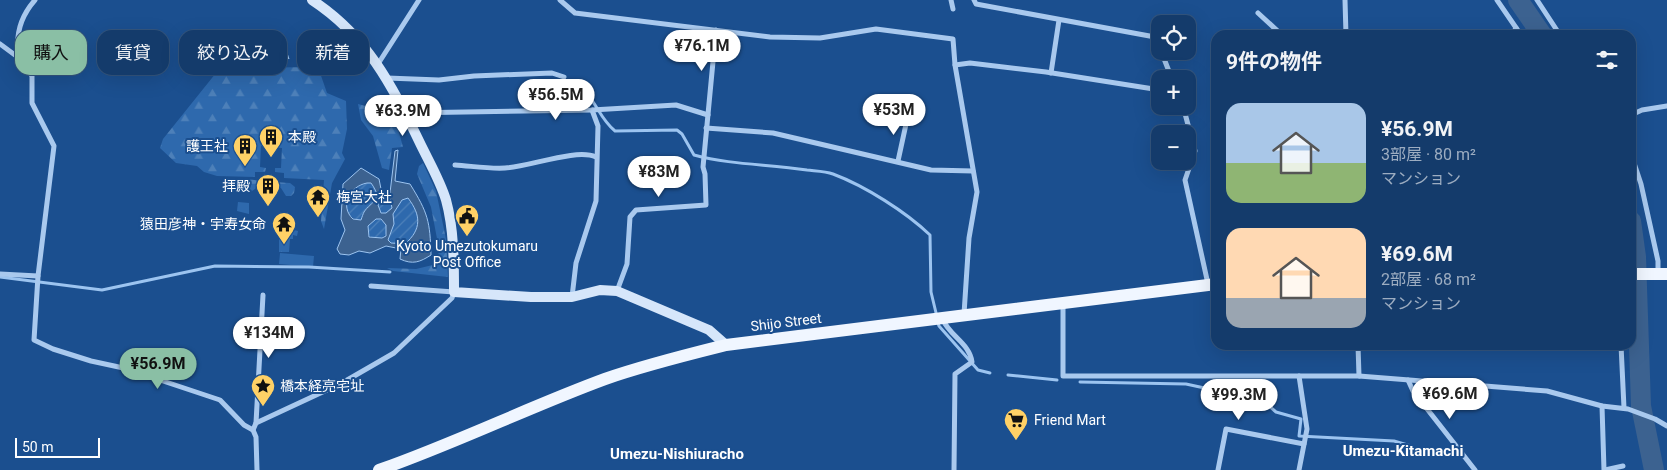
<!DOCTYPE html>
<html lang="ja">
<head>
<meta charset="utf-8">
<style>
	:root { --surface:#143b6b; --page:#214673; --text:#f1f3f6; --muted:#9dadc1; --line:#33557e; --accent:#8abfa5 }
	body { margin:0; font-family:Roboto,"Noto Sans JP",sans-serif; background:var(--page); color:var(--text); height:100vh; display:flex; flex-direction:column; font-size:19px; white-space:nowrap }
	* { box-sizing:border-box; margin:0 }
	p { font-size:16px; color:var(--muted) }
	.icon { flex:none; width:28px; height:28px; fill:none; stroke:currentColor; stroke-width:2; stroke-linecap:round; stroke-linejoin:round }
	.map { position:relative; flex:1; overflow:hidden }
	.side { position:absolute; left:1211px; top:30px; width:425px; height:320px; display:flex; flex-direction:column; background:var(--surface); border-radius:15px; box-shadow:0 5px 20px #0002,0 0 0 1px var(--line) }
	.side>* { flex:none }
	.hud { position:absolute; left:15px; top:30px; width:475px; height:45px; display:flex; gap:10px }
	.buttons { position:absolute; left:1151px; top:15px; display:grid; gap:10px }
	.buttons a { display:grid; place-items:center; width:45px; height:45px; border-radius:10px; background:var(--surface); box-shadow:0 5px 20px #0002,0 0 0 1px var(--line); font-size:25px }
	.scale { position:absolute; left:15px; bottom:12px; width:85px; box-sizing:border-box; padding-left:5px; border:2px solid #fff; border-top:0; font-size:14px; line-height:18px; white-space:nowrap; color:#fff; -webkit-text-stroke:4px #1b4f8f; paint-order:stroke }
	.price { position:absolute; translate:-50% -42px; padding:0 11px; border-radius:18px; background:#fff; color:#222; font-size:16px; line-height:32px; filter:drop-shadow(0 1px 2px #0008) }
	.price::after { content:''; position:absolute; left:50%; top:30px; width:15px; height:11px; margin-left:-8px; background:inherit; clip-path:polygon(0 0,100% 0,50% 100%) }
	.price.active { background:var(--accent); color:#111 }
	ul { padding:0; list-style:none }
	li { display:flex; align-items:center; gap:15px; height:125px; padding:0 15px }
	li span { display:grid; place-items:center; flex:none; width:140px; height:100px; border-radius:15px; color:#555 }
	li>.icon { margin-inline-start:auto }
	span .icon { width:60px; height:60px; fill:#fffc; stroke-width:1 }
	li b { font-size:21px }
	h2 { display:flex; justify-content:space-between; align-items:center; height:60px; padding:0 15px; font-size:21px }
	.tag { padding:0 18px; border-radius:15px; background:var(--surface); box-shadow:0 5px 20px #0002,0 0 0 1px var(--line); font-size:18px; line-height:45px }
	.tag.active { background:var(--accent); color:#111 }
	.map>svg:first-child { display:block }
	.green { fill:#2e69ad }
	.forest { fill:url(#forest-firs) }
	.garden { fill:url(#garden-furrows) }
	.water { fill:#3c6290; stroke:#9cc4f0; fill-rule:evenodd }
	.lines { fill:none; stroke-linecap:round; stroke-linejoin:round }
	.stream { stroke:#9cc4f0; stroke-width:3 }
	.river { stroke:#3c6290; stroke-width:20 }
	.minor { stroke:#a9c9ee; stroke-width:5 }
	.secondary { stroke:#d6e6fa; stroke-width:10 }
	.primary { stroke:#f0f6ff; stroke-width:12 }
	.labels { text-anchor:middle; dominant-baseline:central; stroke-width:4; stroke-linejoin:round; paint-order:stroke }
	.poi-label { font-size:14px; fill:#fff; stroke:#1b4f8f; text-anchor:start }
	.street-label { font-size:14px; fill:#fff; stroke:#1b4f8f }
	.neighbourhood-label { font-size:15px; font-weight:bold; fill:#fff; stroke:#1b4f8f }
</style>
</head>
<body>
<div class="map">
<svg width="1667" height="470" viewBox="0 0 1667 470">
	<defs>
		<pattern id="forest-firs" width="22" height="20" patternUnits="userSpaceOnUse" patternTransform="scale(1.25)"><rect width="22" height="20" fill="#2e69ad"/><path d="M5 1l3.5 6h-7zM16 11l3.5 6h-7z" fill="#4d80b9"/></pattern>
		<pattern id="garden-furrows" width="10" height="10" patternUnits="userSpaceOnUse" patternTransform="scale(1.25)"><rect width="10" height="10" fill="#2e69ad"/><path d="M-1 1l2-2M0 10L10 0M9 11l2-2" fill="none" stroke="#4d80b9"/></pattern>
	</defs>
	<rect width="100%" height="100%" fill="#1b4f8f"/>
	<!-- green -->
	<path class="green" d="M280 253 314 256 313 267 279 264Z"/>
	<!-- forest -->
	<g class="forest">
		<path d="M318 67 327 93 346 101 347 129 342 153 345 159 332 183 324 229 321 221 324 180 284 178V173L275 172V168H281L282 148 261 146 260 167 266 168 265 172H255V177L217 176 204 172 197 166 176 163 160 148 163 139 220 68Z"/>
		<path d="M358 104 388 112 398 129 403 147 392 148 389 170 382 168 373 136 361 120Z"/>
		<path d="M423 163 436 191 446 239 448 277 393 271 387 268 416 269 437 264 439 249 431 207 417 174 419 166Z"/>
		<path d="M247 179 262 181V184L249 193 243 186H246Z"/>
		<path d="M274 182 290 183 295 187 294 193 291 196H286L281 188H275Z"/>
		<path d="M238 202 249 203V214L237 211Z"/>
		<path d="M275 225 283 226 284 233H288L290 229 298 231 297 236 293 235V239H290L289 252H279V233L274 232Z"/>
	</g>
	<!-- garden -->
	<g class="garden">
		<path d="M367 183H371C384 201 371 201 364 212 363 214 362 217 361 220 337 218 347 187 367 183Z"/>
		<path d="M408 198C421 215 422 229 405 244L391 243 388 240 394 225 393 214 402 200Z"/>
		<circle cx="385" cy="206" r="7"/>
		<circle cx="377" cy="229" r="10"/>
	</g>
	<!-- water -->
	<g class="water">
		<path d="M277 41 284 44 289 59 278 49 274 50 271 57 265 56 263 53 267 45Z"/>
		<path d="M398 150 395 181 410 184C428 213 430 221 431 255 420 262 413 265 400 259L401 249 386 246 370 253 359 251 349 255 340 254 337 249 345 230 341 219 343 184 361 168 379 179 382 194 390 193 395 151ZM367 183H371C384 201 371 201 364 212 363 214 362 217 361 220L353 219C339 206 350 186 367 183ZM408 198C421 215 422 229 405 244L391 243 388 240 394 224 393 214 402 200ZM390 199 392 208 386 213H381L378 205 380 201ZM376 219H381L386 225V236L382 238 369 237 368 226Z"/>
	</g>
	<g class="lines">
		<!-- stream -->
		<g class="stream">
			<path d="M567 82C596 91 595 115 615 131L677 130 682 134 694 155C731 165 769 164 807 170 815 171 825 171 833 174 865 186 906 212 930 235L931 292 937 317"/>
			<path d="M0 277 102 290 215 266 309 267 390 272"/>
			<path d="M938 323 939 326 978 370 990 373"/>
			<path d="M1008 375 1057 380"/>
			<path d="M1080 382 1186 384 1246 397 1268 405 1276 412 1301 419 1299 436 1394 441 1411 446"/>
		</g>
		<!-- river -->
		<g class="river">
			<path d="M1518 0 1542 35"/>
			<path d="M1631 221 1636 257 1641 406 1654 470"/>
		</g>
		<!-- minor -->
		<g class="minor">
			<path d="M560 0 575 13 770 37 820 38 876 29 953 39 955 65 977 192 969 238 964 314"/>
			<path d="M951 0 953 9"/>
			<path d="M974 0 976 4 1155 37 1160 50"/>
			<path d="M1345 0 1346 35"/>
			<path d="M1497 0 1521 35"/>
			<path d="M1537 0 1560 35"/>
			<path d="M1258 13 1282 35"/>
			<path d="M1512 35 1516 28"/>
			<path d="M0 44 19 58 32 76V103L54 146 38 276 0 274"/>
			<path d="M1161 51 1172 79"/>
			<path d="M19 57C15 36 20 17 35 0"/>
			<path d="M378 64 419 0"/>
			<path d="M955 65 970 63 1046 72 1160 90"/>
			<path d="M1051 73 1059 20"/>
			<path d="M387 78 439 80 474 76 552 73 564 77"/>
			<path d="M1183 106 1195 151 1185 180 1208 284"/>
			<path d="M405 113 592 110 676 105 708 115"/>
			<path d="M1631 115 1642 110 1667 106"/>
			<path d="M706 128 773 133 931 170 973 171"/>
			<path d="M1631 154 1641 184 1658 261V273"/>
			<path d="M898 161 908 115"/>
			<path d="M455 165C471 166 489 169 505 168 529 167 576 148 596 157"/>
			<path d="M38 276 34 340 53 349 91 361 142 372 160 380 220 400 244 425 253 430 256 437 257 470"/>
			<path d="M617 291 627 264 630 217 636 210 706 205 705 174 703 167 716 30"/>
			<path d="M572 297 576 263 596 201 598 126 592 110"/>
			<path d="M1063 304V376H1359L1547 391 1602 406 1628 409 1655 419 1667 426"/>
			<path d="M943 320C950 336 970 344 972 362L955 374 954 470"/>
			<path d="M1358 345 1359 376"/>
			<path d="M1621 345 1624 408"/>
			<path d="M1299 376 1307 429 1299 470"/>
			<path d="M1408 380 1413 391 1475 470"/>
			<path d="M1602 406 1604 470"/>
			<path d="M256 423 263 295"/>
			<path d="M253 430 256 423 342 383 394 353 452 298 454 292 371 286"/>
			<path d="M1218 470 1226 429 1304 444"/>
			<path d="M1605 470 1623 466"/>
		</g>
		<!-- secondary -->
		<path class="secondary" d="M312 0C367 36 391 84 419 141 428 160 440 180 446 200 454 229 454 262 454 292L531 297H572L600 290 617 291 709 330 726 345"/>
		<!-- primary -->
		<g class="primary">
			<path d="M1631 274H1667"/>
			<path d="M379 470C456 443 529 407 605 379 645 365 686 355 726 345L1216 284"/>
		</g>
	</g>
	<!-- icons -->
	<defs>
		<g id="building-pin" transform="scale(1.25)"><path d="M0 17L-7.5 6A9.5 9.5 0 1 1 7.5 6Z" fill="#ffd166" stroke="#1b4f8f"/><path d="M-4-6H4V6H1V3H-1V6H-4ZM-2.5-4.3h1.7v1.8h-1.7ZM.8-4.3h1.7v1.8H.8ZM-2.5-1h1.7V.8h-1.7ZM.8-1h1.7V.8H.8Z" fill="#111"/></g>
		<g id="temple-pin" transform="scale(1.25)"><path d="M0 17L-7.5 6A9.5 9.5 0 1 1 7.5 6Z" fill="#ffd166" stroke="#1b4f8f"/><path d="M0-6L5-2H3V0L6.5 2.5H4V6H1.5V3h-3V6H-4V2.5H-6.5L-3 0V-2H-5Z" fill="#111"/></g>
		<g id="civic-pin" transform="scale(1.25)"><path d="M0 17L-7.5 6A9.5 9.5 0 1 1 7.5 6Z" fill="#ffd166" stroke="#1b4f8f"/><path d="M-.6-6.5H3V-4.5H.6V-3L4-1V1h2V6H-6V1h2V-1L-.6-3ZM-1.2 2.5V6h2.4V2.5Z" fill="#111"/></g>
		<g id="sight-pin" transform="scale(1.25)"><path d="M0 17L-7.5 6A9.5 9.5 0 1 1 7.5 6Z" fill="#ffd166" stroke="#1b4f8f"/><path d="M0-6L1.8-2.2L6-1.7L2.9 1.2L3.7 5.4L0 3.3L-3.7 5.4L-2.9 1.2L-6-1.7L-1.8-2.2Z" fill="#111"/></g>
		<g id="supermarket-pin" transform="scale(1.25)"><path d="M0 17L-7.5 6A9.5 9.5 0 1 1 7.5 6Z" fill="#ffd166" stroke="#1b4f8f"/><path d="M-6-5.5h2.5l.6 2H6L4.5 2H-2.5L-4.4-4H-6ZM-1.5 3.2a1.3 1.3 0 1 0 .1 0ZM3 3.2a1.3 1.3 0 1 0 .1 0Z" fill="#111"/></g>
	</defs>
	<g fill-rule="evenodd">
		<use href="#building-pin" x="271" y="137"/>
		<use href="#building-pin" x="245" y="146"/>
		<use href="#building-pin" x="268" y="186"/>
		<use href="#temple-pin" x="318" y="197"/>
		<use href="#civic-pin" x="467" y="216"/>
		<use href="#temple-pin" x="284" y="224"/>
		<use href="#sight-pin" x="263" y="386"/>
		<use href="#supermarket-pin" x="1016" y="420"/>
	</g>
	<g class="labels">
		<!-- poi labels -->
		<g class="poi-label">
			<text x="288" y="137">本殿</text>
			<text x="228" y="146" text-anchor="end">護王社</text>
			<text x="250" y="186" text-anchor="end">拝殿</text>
			<text x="336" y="197">梅宮大社</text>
			<text x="266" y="224" text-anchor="end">猿田彦神・宇寿女命</text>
			<text x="467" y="246" text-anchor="middle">Kyoto Umezutokumaru<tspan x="467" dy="16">Post Office</tspan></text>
			<text x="280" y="386">橋本経亮宅址</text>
			<text x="1034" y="420">Friend Mart</text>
		</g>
		<!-- street labels -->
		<g class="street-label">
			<text transform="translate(786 322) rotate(-7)">Shijo Street</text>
		</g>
		<!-- neighbourhood labels -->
		<g class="neighbourhood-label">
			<text x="1403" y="451">Umezu-Kitamachi</text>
			<text x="677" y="454">Umezu-Nishiuracho</text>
		</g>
	</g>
</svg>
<div class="buttons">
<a><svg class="icon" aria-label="locate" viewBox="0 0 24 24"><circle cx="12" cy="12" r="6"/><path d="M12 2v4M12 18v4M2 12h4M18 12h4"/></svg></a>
<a>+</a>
<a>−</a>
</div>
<div class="scale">50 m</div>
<b class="price" style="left:702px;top:72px">¥76.1M</b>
<b class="price" style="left:556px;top:121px">¥56.5M</b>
<b class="price" style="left:894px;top:136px">¥53M</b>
<b class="price" style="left:403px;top:137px">¥63.9M</b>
<b class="price" style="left:659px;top:198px">¥83M</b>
<b class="price" style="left:269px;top:359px">¥134M</b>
<b class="price active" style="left:158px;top:390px">¥56.9M</b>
<b class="price" style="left:1450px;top:420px">¥69.6M</b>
<b class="price" style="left:1239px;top:421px">¥99.3M</b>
<div class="hud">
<a class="tag active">購入</a>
<a class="tag">賃貸</a>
<a class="tag">絞り込み</a>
<a class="tag">新着</a>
</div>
<section class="side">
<h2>9件の物件<svg class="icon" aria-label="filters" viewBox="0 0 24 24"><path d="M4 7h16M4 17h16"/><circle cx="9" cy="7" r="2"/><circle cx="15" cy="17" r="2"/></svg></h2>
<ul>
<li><span style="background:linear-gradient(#a9c7e8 60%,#8fb573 0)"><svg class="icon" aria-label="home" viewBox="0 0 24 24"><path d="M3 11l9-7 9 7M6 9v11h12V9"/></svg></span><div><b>¥56.9M</b><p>3部屋 · 80 m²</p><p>マンション</p></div></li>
<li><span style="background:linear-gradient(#ffd9b3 70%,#9aa5b1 0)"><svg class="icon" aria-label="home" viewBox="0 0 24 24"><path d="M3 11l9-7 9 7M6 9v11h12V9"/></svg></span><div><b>¥69.6M</b><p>2部屋 · 68 m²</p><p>マンション</p></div></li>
</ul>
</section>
</div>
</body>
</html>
